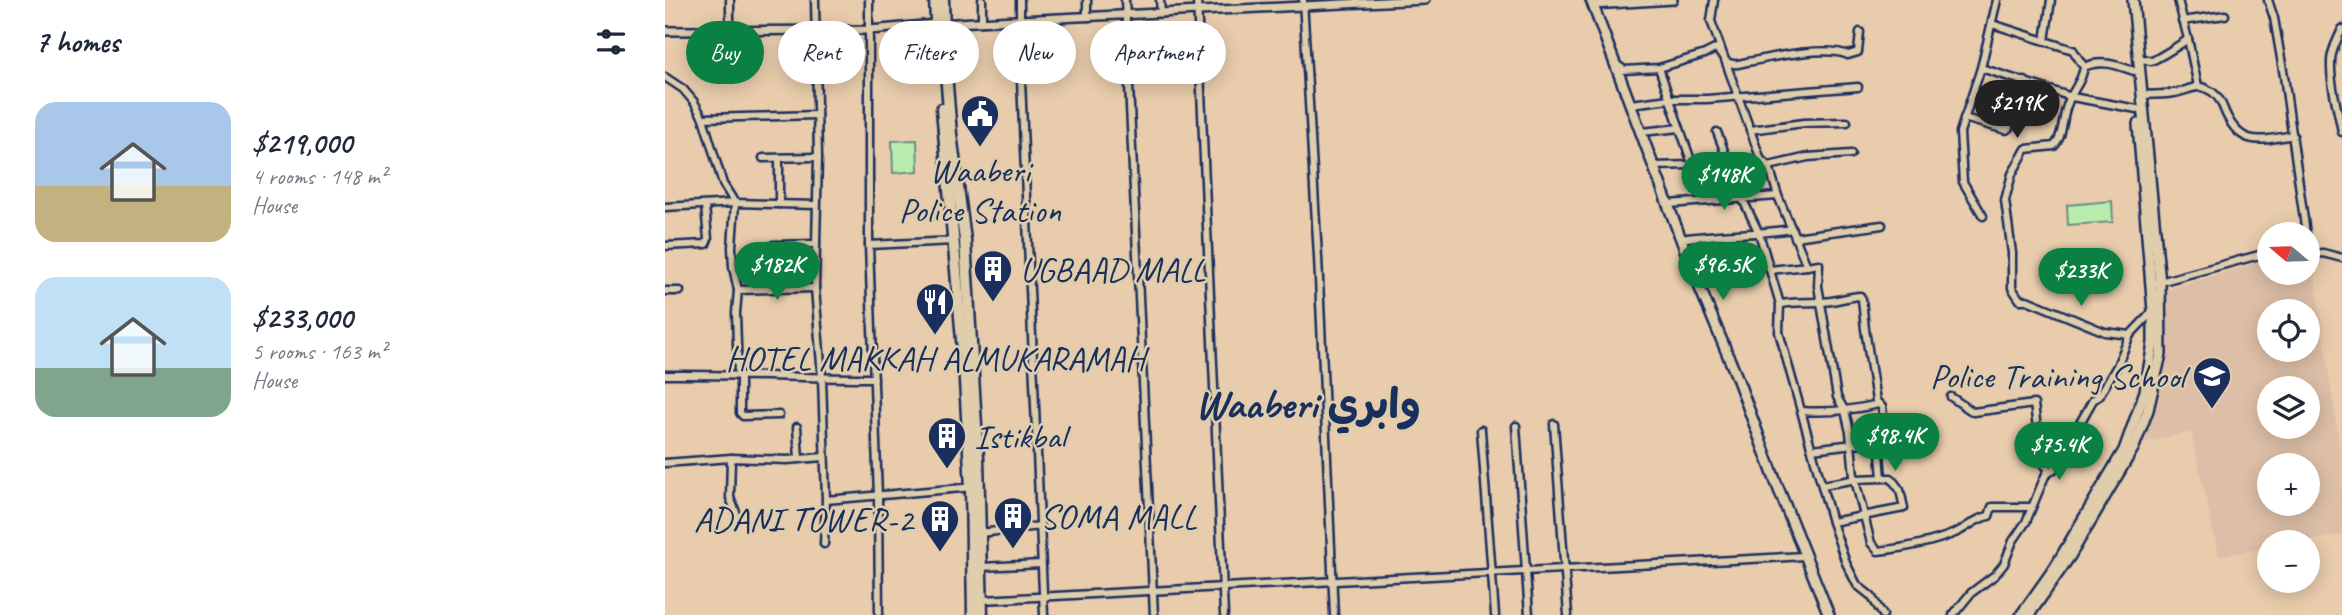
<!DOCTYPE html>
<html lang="en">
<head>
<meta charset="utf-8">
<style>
	:root { --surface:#fff; --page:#f2f2f3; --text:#1f2937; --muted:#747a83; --accent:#0b8043 }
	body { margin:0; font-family:Caveat,"Playpen Sans Arabic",sans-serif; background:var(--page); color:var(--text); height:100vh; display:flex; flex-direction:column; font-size:26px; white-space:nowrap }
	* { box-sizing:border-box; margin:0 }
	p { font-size:23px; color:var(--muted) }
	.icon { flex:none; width:38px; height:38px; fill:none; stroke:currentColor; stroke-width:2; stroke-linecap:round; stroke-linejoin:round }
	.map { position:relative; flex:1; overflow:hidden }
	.sheet { display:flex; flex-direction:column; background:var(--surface); width:665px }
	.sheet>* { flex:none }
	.guide { position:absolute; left:21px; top:21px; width:665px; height:63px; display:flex; gap:14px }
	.needle { width:46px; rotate:289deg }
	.fabs { position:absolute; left:1592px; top:222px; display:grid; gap:14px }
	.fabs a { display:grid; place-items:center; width:63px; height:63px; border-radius:50%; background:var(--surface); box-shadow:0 4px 18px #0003; font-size:35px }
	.price { position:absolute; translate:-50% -60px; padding:0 16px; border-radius:24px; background:var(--accent); color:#fff; font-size:23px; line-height:46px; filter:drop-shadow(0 2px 4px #0008) }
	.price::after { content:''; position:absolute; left:50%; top:42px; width:21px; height:16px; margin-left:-10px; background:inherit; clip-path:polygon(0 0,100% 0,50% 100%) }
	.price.selected { background:#222; color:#fff }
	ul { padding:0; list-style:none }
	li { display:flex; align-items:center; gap:21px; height:175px; padding:0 35px }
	li span { display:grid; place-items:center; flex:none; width:196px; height:140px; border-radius:21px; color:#555 }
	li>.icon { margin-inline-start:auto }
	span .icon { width:84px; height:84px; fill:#fffc; stroke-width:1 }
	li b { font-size:30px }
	h2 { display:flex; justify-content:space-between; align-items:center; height:84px; padding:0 35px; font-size:30px }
	.pill { padding:0 24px; border-radius:32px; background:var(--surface); box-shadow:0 4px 18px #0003; font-size:24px; line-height:63px }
	.pill.selected { background:var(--accent); color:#fff }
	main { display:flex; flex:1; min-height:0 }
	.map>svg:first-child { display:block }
	.built { fill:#ddbfa7; fill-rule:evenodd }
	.green { fill:#b8edae; stroke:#6a8e86; stroke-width:2 }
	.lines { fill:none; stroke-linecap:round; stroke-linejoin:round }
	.minor-casing { stroke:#1b2f5e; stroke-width:11 }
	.tertiary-casing { stroke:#1b2f5e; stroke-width:12 }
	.secondary-casing { stroke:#1b2f5e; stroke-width:14 }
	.trunk-casing { stroke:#1b2f5e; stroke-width:15 }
	.minor { stroke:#dfcdab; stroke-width:6 }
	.tertiary { stroke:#dfcdab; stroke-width:7 }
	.secondary { stroke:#dfcdab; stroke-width:9 }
	.trunk { stroke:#dfcdab; stroke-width:10 }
	.labels { text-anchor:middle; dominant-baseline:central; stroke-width:5; stroke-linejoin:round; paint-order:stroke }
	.poi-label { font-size:35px; fill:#1b2f5e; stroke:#dfcdab; text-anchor:start }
	.district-label { font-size:42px; font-weight:bold; fill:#1b2f5e; stroke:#dfcdab }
</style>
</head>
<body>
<main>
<section class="sheet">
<h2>7 homes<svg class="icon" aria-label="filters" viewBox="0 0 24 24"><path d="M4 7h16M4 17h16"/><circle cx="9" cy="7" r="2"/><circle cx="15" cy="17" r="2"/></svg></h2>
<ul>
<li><span style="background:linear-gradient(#a9c7e8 60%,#c2b280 0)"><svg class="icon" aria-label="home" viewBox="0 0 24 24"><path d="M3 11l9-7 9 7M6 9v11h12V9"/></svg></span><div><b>$219,000</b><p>4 rooms · 148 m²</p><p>House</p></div></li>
<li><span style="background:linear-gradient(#bfe0f5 65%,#7fa58c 0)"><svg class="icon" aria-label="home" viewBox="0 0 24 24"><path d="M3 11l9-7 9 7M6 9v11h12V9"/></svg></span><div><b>$233,000</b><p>5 rooms · 163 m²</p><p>House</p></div></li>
</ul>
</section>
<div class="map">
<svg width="1677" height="615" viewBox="0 0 1677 615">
	<rect width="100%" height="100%" fill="#e8ccac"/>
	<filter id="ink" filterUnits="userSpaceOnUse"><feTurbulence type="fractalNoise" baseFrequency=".0143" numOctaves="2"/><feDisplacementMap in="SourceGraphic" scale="14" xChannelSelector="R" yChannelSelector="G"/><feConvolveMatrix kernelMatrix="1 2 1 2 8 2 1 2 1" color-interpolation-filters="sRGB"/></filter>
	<g filter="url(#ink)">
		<!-- built -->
		<path class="built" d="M1605 259V273H1643V260L1648 262 1677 465V535L1633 542H1605V547L1554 556 1526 432 1480 442 1495 392 1499 360 1501 290ZM1605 312H1643V350H1605ZM1605 388H1643V427H1605ZM1605 466H1643V504H1605Z"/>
		<!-- green -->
		<g class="green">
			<path d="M252 140 253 171 228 173 227 141Z"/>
			<path d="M1447 201 1448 222 1403 225 1402 205Z"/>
		</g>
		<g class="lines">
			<!-- minor casing -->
			<g class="minor-casing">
				<g id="minor">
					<path d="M150 0 153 157 150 288 157 378 161 500 159 544"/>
					<path d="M204 0V245L213 497 214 615"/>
					<path d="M317 0V22"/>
					<path d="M355 0V57L379 615"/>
					<path d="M422 0V17"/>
					<path d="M460 0 489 615"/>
					<path d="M495 0 496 13"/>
					<path d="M532 0 559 615"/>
					<path d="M638 0 653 257 669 615"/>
					<path d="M1049 0 1046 21 1096 160 1104 166 1113 196 1142 266 1154 264 1153 286 1172 397 1180 411 1185 432 1189 476 1206 543 1213 551C1239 548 1266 543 1290 533 1303 528 1310 518 1324 516L1327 507H1366"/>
					<path d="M1386 0 1380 41 1408 50 1419 67C1417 82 1408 89 1403 103 1397 116 1399 136 1389 146L1361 149 1347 174 1340 200 1347 253V288L1355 300H1362L1440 332 1465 335"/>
					<path d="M1603 0 1609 18 1619 76 1641 234"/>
					<path d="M1517 21 1560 15"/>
					<path d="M1327 24 1380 41"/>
					<path d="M1677 29C1673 39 1666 50 1666 61 1665 85 1673 109 1677 132"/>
					<path d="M65 32V0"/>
					<path d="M1523 39 1533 86"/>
					<path d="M1474 58C1475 58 1485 61 1486 61 1489 61 1518 43 1523 39L1513 0"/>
					<path d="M1062 62C1071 67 1078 62 1088 61 1110 56 1164 46 1183 55L1193 52 1195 32"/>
					<path d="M951 64 959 70 994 68 1040 54 1052 48 1055 54"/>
					<path d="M1419 67C1436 59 1452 65 1469 71"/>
					<path d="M994 68 1040 201"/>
					<path d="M1316 68 1407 97 1472 109"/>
					<path d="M0 77 18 89 29 102 38 118 58 184 70 203 67 247 68 267 73 290 71 313 73 374"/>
					<path d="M1477 95C1487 94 1499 95 1509 93 1520 92 1530 84 1540 88 1550 92 1555 98 1558 107 1573 146 1591 142 1628 135"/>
					<path d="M966 104 1004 99H1042L1193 87"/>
					<path d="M38 118 152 115"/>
					<path d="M1299 118 1341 130 1344 128 1360 81"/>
					<path d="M1085 130 1139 123 1182 122"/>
					<path d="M976 132 1015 128"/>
					<path d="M1052 132 1077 198 1094 233 1115 304 1114 332 1167 522 1181 563 1192 585 1206 596 1218 615"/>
					<path d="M98 158 153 157"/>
					<path d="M989 166 1064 164 1104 166 1143 157 1186 154"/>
					<path d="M114 204V158"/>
					<path d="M1003 204 1113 196"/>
					<path d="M0 207 70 203 151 205"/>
					<path d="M1318 216 1298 182 1295 132 1316 68 1332 0"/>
					<path d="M1130 237 1217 225"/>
					<path d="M1016 239C1053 233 1090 235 1127 229"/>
					<path d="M108 245 151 244"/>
					<path d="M204 245 290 241"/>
					<path d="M0 246 41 244 43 239 40 206"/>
					<path d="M1643 254 1658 253 1677 258"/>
					<path d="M1105 270 1142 266"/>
					<path d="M1491 283 1605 252"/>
					<path d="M73 290 150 288"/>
					<path d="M0 291H15"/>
					<path d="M1115 304C1129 302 1141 302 1155 302 1170 302 1181 297 1195 296L1197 299 1200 329 1211 401 1214 404C1188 410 1164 413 1137 411"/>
					<path d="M0 375C70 374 140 378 209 378"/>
					<path d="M75 375V413L78 416 114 415"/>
					<path d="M1286 397 1308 412 1369 404 1376 462 1384 469 1381 474"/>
					<path d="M889 424 903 615"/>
					<path d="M851 426 864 615"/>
					<path d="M132 427 134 459"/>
					<path d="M816 430 830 615"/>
					<path d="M1147 449 1214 441"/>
					<path d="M66 458 65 498 73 517"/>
					<path d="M0 463 66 458 122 460 159 457"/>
					<path d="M1158 485 1192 479 1217 478 1214 441 1221 439 1217 407 1214 404"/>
					<path d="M161 500 309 487"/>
					<path d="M1167 522 1239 508 1235 490 1226 478H1217"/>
					<path d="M315 533 375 526"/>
					<path d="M316 567 376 564"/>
					<path d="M317 600 1140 556"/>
					<path d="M1288 615 1306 593 1330 575 1339 564 1348 541 1361 522 1380 476 1389 469 1428 400 1434 396 1452 366 1465 335 1487 312"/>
				</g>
			</g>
			<!-- tertiary casing -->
			<g class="tertiary-casing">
				<g id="tertiary">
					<path d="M928 5 1008 0"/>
					<path d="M0 31 205 30 270 24 760 0"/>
				</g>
			</g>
			<!-- secondary casing -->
			<g class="secondary-casing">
				<g id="secondary">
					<path d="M926 0 1028 271 1071 375 1112 485 1164 615"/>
					<path d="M1356 615 1390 567 1459 450 1480 391 1488 343V311L1473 124"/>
					<path d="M1364 615 1405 556 1469 447 1483 410 1496 354 1495 283 1468 0"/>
				</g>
			</g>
			<!-- trunk casing -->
			<g class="trunk-casing">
				<g id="trunk">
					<path d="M270 0 273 62"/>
					<path d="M278 0 280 61 286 134 300 240 302 276 313 458 317 615"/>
					<path d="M277 109 299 363 306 488 308 615"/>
				</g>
			</g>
			<!-- minor -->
			<use href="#minor" class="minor"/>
			<!-- tertiary -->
			<use href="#tertiary" class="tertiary"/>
			<!-- secondary -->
			<use href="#secondary" class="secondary"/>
			<!-- trunk -->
			<use href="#trunk" class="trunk"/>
		</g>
	</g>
	<!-- icons -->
	<defs>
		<g id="civic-pin" transform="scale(2.0125)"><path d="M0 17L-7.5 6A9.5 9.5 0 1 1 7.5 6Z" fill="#1b2f5e" stroke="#dfcdab"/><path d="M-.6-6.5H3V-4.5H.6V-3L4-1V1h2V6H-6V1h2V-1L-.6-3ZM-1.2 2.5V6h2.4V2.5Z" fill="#fff"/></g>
		<g id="building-pin" transform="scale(2.0125)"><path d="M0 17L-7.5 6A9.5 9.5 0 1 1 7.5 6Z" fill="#1b2f5e" stroke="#dfcdab"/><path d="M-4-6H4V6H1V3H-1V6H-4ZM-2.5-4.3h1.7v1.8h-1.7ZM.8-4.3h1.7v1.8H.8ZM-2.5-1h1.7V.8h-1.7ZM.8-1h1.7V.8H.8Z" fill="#fff"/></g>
		<g id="restaurant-pin" transform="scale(2.0125)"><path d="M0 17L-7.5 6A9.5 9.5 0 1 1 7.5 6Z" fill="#1b2f5e" stroke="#dfcdab"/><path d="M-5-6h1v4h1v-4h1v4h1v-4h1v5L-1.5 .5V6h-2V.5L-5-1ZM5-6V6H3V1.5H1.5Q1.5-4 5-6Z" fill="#fff"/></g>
		<g id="university-pin" transform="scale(2.0125)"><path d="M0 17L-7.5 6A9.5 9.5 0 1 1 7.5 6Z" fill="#1b2f5e" stroke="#dfcdab"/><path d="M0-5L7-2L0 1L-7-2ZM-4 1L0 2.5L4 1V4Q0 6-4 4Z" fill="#fff"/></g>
	</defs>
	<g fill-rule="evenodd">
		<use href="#civic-pin" x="315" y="114"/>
		<use href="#building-pin" x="328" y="269"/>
		<use href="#restaurant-pin" x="270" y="302"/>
		<use href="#university-pin" x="1547" y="376"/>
		<use href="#building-pin" x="282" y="436"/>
		<use href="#building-pin" x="348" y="516"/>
		<use href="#building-pin" x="275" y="519"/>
	</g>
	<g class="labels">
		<!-- poi labels -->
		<g class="poi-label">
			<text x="315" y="170" text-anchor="middle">Waaberi<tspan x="315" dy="40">Police Station</tspan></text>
			<text x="355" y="269">UGBAAD MALL</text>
			<text x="270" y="358" text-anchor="middle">HOTEL MAKKAH ALMUKARAMAH</text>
			<text x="1520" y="376" text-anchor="end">Police Training School</text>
			<text x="309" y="436">Istikbal</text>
			<text x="375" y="516">SOMA MALL</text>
			<text x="248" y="519" text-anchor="end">ADANI TOWER-2</text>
		</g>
		<!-- district labels -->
		<g class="district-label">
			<text x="643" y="404">Waaberi وابري</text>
		</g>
	</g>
</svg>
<div class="fabs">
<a><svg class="needle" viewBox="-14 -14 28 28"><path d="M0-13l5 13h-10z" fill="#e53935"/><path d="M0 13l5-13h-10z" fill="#747a83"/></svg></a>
<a><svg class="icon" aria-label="locate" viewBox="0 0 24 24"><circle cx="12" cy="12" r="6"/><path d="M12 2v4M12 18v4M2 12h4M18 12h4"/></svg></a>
<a><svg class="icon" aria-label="layers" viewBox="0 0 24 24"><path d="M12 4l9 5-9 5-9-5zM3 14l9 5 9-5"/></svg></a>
<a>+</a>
<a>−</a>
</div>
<b class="price selected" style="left:1352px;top:140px">$219K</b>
<b class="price" style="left:1059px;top:212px">$148K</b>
<b class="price" style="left:112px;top:302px">$182K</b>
<b class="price" style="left:1058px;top:302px">$96.5K</b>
<b class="price" style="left:1416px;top:308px">$233K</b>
<b class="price" style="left:1230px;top:473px">$98.4K</b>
<b class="price" style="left:1394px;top:482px">$75.4K</b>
<div class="guide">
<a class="pill selected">Buy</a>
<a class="pill">Rent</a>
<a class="pill">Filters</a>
<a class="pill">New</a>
<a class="pill">Apartment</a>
</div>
</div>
</main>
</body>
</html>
